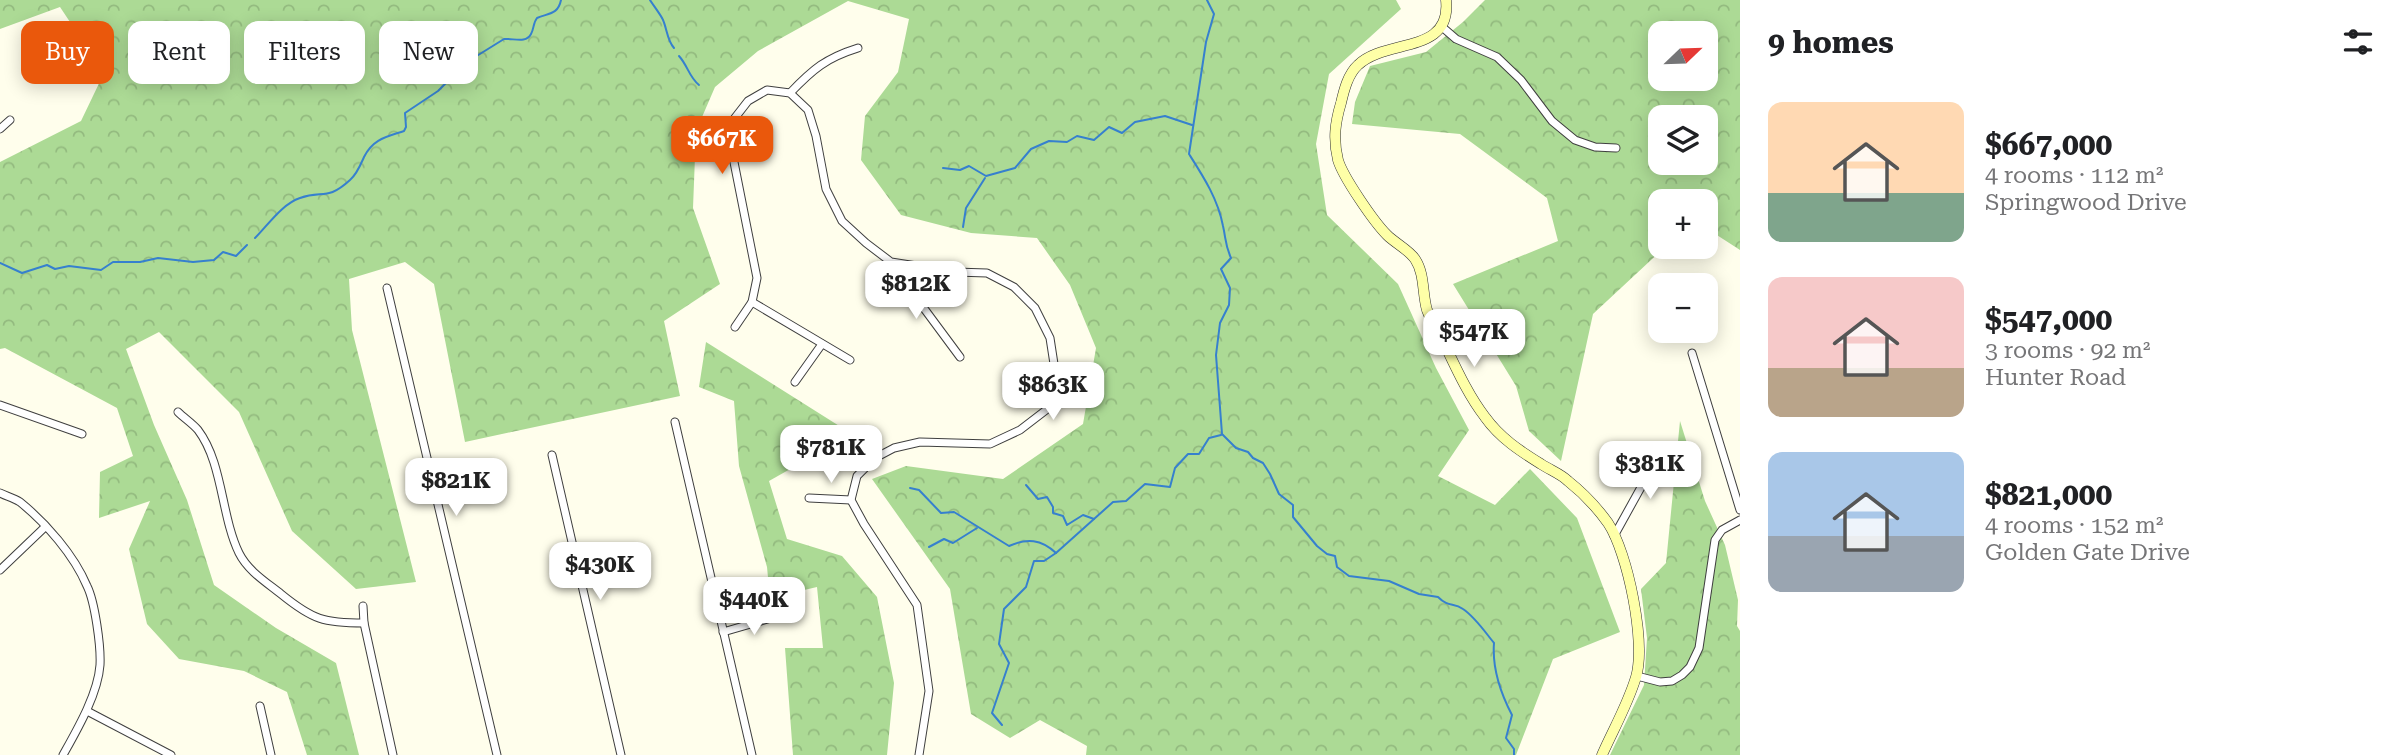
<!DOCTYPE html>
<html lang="en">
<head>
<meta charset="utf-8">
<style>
	:root { --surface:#fff; --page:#f2f2f2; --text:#202124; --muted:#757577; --accent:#ea580c }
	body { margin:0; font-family:"Roboto Serif",serif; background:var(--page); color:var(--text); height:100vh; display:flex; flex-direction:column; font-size:26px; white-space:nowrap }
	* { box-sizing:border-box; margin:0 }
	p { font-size:23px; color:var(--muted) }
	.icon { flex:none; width:38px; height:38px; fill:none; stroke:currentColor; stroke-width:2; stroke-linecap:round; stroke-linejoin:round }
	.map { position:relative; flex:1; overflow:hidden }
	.panel { display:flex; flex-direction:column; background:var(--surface); width:665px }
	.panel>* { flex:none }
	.top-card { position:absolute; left:21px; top:21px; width:665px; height:63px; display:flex; gap:14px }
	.needle { width:46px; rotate:67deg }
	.controls { position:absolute; left:1648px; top:21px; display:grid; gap:14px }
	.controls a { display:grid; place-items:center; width:70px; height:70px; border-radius:14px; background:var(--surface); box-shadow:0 4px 18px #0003; font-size:35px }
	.price { position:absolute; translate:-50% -60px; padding:0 16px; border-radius:14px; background:#fff; color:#222; font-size:23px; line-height:46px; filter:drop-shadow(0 2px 4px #0008) }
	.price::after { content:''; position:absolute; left:50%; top:42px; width:21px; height:16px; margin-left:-10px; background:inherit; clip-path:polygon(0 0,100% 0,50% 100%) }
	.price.current { background:var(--accent); color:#fff }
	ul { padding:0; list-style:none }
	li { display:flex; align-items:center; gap:21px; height:175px; padding:0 28px }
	li span { display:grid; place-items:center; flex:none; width:196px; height:140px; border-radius:14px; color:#555 }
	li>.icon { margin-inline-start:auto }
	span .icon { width:84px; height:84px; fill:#fffc; stroke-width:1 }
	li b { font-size:30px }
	h2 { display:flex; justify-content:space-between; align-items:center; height:84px; padding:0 28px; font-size:30px }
	.chip { padding:0 24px; border-radius:14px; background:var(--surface); box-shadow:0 4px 18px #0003; font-size:24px; line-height:63px }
	.chip.current { background:var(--accent); color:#fff }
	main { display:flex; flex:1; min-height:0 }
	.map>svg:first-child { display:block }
	.forest { fill:url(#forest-crowns); fill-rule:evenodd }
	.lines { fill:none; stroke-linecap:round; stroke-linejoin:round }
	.stream { stroke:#3680ce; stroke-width:2 }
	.street-casing { stroke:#3f3f3f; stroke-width:9 }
	.secondary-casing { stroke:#2e2e2e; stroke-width:11 }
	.street { stroke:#fff; stroke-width:7 }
	.secondary { stroke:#feffa7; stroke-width:10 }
</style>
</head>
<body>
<main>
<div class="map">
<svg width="1740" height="755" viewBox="0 0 1740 755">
	<defs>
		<pattern id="forest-crowns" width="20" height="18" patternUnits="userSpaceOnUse" patternTransform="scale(1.75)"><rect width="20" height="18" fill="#acda95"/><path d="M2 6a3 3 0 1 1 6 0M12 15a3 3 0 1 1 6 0" fill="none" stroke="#93ba7f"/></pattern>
	</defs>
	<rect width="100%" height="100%" fill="#fffeec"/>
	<!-- forest -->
	<g class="forest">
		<path d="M0 0H1396L1401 9 1329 74 1316 144 1327 215 1398 284 1436 368 1469 430 1438 476 1495 505 1530 469 1577 518 1620 632 1553 659 1516 755H1086L1087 746 1040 720 1010 738 971 714 950 589 872 479 906 466 1003 479 1083 424 1096 348 1070 285 1037 238 971 233 901 215 861 160 865 116 898 72 909 19 848 1 758 51 715 87 696 131 693 208 720 284 664 321 680 396 465 442 434 284 405 262 349 279 352 330 416 582 356 589 292 531 239 412 159 332 126 349 154 425 187 500 214 585 276 628 336 663 359 755H307L287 692 244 671 179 659 147 624 129 549 150 501 99 518 100 472 133 456 117 408 5 348 0 349V162L81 121 104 73 60 7 0 29Z"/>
		<path d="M1485 0H1740V250L1706 228V201H1661V247H1665L1593 314 1561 461 1529 431 1516 386 1453 284 1558 241 1547 198 1460 134 1352 124 1355 102 1370 66 1426 52 1463 22ZM1661 33H1706V79H1661ZM1661 117H1706V163H1661Z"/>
		<path d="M706 342 852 434 769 481 787 539 842 556 877 597 894 683 887 755H793L785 648H823L817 587 770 598 767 567 739 466 734 401 699 387Z"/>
		<path d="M1680 421 1705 501 1725 545 1738 600 1737 626 1740 631V755H1610L1644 685 1647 638 1641 589 1666 563Z"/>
	</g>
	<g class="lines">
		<!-- stream -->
		<g class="stream">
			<path d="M650 0C653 5 661 15 663 20 667 29 667 40 674 48"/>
			<path d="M1207 0 1214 14 1206 42 1189 154C1203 176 1218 199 1223 226 1226 239 1225 245 1231 258L1221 269 1230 288 1229 305 1220 323 1216 355 1222 434 1236 448 1248 452 1253 458 1263 463 1270 474 1279 494 1293 505V517L1317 546 1327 554 1335 556 1337 567 1349 576 1389 581 1419 594 1438 597C1449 608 1453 602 1463 609 1475 617 1485 632 1494 643 1492 669 1500 692 1512 715L1506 738 1514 749V755"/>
			<path d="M679 56C688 66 689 77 699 85"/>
			<path d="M943 168 960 170 969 166 986 176 1015 168 1031 149 1049 141 1067 142 1077 136 1094 140 1109 127 1122 133 1135 122 1165 116 1192 125"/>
			<path d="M963 227 966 208 985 178"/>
			<path d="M255 238C268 225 282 204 300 198 323 190 327 201 350 180 357 174 360 166 364 157 373 139 386 137 404 131L406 127 405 113 438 91 467 62 504 39C513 38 526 44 531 34 534 29 533 23 537 18 548 13 558 15 561 0"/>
			<path d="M0 263 22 273 47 265 55 269 69 266 101 270 113 262H140L158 258 193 262 214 260 223 252 236 256 247 245"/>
			<path d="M1026 485 1038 499 1047 497 1053 507V513L1063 516 1067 525 1083 515 1094 519"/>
			<path d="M910 488 919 490 941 513 954 512 1009 546C1027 538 1041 539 1056 553L1113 502 1126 501 1145 484 1170 487 1175 468 1188 454H1199L1209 438 1221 435"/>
			<path d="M929 547 944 539 953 543 977 528"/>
			<path d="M1002 725 992 713 1009 663 999 644 1004 609 1026 587 1034 561H1044L1056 553"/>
		</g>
		<!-- street casing -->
		<g class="street-casing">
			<g id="street">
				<path d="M1441 26 1456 39 1497 57 1521 80 1552 121 1575 140 1595 147 1616 148"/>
				<path d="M790 93C813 69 826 58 858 48"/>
				<path d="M0 129 10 120"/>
				<path d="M918 268 920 303 960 357"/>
				<path d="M387 288 497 755"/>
				<path d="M752 302 850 360"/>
				<path d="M735 327 752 302 757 278 731 147 734 119 748 101 767 90 790 93 808 110 816 136 826 189 842 221 866 243 891 262 955 272 987 273 1014 287 1035 308 1050 338 1056 377 1050 407 1020 430 990 444 920 442 894 448 875 458 857 476 851 500 864 524 917 605 929 691 919 755"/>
				<path d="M1692 353 1740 510"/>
				<path d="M795 382 822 344"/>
				<path d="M0 405 82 434"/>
				<path d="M178 412C184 418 192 423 198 430 223 463 221 516 239 553 248 571 266 582 281 594 313 620 324 623 364 623"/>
				<path d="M675 422 752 755"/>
				<path d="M552 455 621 755"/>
				<path d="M0 493C6 496 14 498 20 502 46 523 74 555 87 586 95 602 101 647 100 665 98 694 77 730 63 755"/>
				<path d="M809 498 851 500"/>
				<path d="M1614 536 1660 453"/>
				<path d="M0 570 45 527"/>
				<path d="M363 606 364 623 393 755"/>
				<path d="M723 632 778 616"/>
				<path d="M1637 676 1660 682 1672 681 1682 675 1690 667 1699 648 1715 540 1722 530 1740 520"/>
				<path d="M260 706 271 755"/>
				<path d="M87 711 171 755"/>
			</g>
		</g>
		<!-- secondary casing -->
		<g class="secondary-casing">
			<path id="secondary" d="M1446 0C1452 55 1386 38 1358 65 1348 74 1344 90 1341 103 1335 123 1333 139 1338 160 1343 177 1374 222 1387 235 1395 243 1409 250 1415 259 1425 274 1422 293 1427 310 1431 321 1438 333 1444 343 1456 368 1468 395 1485 417 1500 438 1520 451 1541 464 1550 470 1561 474 1568 481 1582 492 1598 509 1608 523 1628 553 1646 643 1636 677 1628 704 1613 730 1602 755"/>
		</g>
		<!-- street -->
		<use href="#street" class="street"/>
		<!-- secondary -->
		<use href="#secondary" class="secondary"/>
	</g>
</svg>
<div class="controls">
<a><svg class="needle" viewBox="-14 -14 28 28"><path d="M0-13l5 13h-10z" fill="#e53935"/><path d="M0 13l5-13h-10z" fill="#757577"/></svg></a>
<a><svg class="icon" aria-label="layers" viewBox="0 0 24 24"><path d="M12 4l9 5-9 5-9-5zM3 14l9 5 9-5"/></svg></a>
<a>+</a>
<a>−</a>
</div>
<b class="price current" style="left:722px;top:176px">$667K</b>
<b class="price" style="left:916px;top:321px">$812K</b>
<b class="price" style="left:1474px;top:369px">$547K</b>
<b class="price" style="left:1053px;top:422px">$863K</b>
<b class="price" style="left:831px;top:485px">$781K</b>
<b class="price" style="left:1650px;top:501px">$381K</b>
<b class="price" style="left:456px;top:518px">$821K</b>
<b class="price" style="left:600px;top:602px">$430K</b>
<b class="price" style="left:754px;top:637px">$440K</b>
<div class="top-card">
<a class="chip current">Buy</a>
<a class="chip">Rent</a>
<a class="chip">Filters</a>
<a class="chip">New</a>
</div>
</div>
<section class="panel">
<h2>9 homes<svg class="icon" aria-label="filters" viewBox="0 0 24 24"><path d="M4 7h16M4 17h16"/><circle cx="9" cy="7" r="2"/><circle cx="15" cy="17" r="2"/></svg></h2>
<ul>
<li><span style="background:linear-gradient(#ffd9b3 65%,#7fa58c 0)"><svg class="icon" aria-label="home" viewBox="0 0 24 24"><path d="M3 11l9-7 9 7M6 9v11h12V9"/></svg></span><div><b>$667,000</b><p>4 rooms · 112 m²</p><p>Springwood Drive</p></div></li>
<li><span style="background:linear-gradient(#f6c9c9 65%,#b9a48a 0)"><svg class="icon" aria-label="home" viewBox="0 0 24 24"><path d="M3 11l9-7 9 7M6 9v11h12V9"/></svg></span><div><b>$547,000</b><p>3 rooms · 92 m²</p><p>Hunter Road</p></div></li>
<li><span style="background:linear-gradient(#a9c7e8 60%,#9aa5b1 0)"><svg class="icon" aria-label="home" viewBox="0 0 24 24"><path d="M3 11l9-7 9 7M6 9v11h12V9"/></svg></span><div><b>$821,000</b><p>4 rooms · 152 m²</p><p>Golden Gate Drive</p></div></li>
</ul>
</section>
</main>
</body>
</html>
